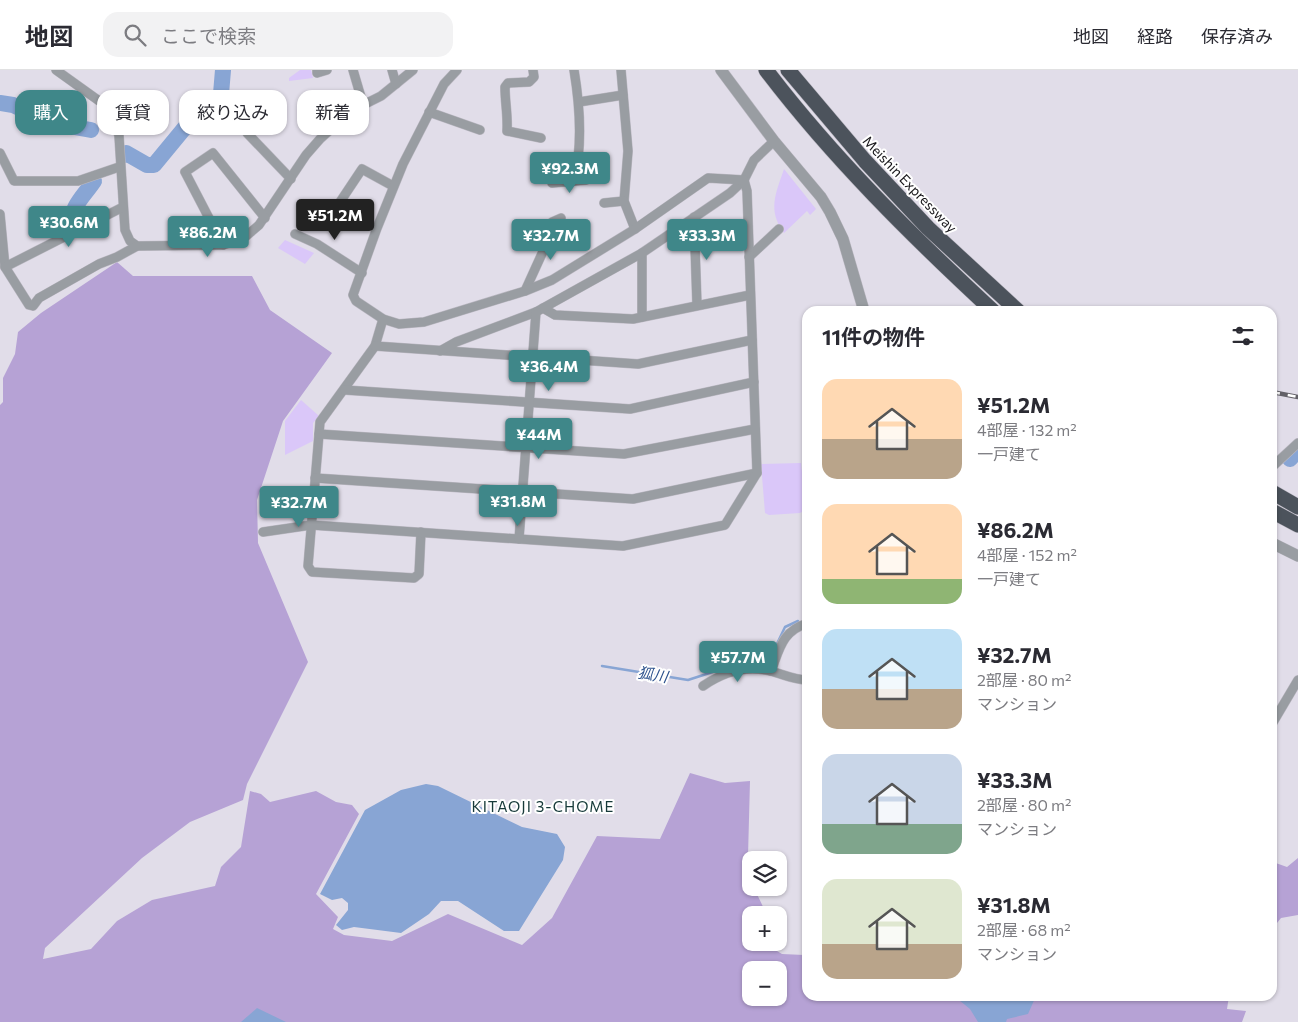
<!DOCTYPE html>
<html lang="ja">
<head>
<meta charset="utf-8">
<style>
	:root { --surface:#fff; --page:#f2f2f3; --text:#2b2b33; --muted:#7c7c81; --line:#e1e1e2; --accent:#3f8789 }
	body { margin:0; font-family:Commissioner,"Noto Sans JP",sans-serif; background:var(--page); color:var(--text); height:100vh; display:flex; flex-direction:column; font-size:19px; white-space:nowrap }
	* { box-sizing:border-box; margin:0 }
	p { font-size:16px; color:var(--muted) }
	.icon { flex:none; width:28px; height:28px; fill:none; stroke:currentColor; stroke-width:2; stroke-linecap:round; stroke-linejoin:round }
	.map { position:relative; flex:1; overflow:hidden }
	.drawer { position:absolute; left:802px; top:236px; width:475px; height:695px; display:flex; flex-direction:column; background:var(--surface); border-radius:15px; box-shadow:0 1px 4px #0004 }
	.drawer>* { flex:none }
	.hud { position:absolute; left:15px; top:20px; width:475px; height:45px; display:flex; gap:10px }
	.buttons { position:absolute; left:742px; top:781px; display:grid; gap:10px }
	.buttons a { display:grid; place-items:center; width:45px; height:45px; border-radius:10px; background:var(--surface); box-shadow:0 1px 4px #0004; font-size:25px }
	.price { position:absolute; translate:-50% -42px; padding:0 11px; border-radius:5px; background:var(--accent); color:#fff; font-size:16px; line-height:32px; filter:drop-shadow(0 1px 2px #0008) }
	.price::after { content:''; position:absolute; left:50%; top:30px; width:15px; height:11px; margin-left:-8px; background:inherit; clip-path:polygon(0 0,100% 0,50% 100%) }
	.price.current { background:#222; color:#fff }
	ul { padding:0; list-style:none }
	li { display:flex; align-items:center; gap:15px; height:125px; padding:0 20px }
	li span { display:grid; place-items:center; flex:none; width:140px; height:100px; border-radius:15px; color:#555 }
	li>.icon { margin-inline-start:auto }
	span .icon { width:60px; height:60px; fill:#fffc; stroke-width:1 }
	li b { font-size:21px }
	h2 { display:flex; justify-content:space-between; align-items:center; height:60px; padding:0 20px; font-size:21px }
	.chip { padding:0 18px; border-radius:15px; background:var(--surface); box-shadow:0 1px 4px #0004; font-size:18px; line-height:45px }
	.chip.current { background:var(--accent); color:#fff }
	header { display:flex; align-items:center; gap:30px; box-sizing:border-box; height:70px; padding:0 25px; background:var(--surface); border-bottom:1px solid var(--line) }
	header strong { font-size:24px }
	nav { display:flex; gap:28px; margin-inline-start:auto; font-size:18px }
	.search { width:350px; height:45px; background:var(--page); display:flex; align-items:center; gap:12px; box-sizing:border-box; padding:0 18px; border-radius:15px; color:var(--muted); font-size:19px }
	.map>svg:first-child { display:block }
	.green { fill:#dac7f9 }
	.forest { fill:#b6a2d5; fill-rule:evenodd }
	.water { fill:#88a5d4 }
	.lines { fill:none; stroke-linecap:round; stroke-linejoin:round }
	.stream { stroke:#88a5d4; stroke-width:2.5 }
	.river { stroke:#88a5d4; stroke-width:16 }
	.minor-casing { stroke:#bcb9c3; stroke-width:10 }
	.tertiary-casing { stroke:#bcb9c3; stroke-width:12 }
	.motorway-casing { stroke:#bcb9c3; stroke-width:16 }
	.minor { stroke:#999da2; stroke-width:9 }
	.tertiary { stroke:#999da2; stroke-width:11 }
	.motorway { stroke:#4c535c; stroke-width:15 }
	.rail-casing { stroke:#636168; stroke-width:4.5 }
	.rail { stroke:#fff; stroke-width:2.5; stroke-dasharray:8; stroke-linecap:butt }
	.labels { text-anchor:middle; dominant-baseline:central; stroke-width:4; stroke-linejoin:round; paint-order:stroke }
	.street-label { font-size:14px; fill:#151418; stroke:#fff }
	.water-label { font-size:15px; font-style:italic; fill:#2c518c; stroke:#fff }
	.neighbourhood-label { font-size:15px; letter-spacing:1px; fill:#173a3a; stroke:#fff }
</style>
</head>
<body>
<header>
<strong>地図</strong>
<div class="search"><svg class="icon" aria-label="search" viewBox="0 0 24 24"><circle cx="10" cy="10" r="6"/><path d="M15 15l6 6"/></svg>ここで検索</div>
<nav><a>地図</a><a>経路</a><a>保存済み</a></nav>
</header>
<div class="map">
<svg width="1298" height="952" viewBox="0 0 1298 952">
	<rect width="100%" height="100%" fill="#e1dde9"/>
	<!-- green -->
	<g class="green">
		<path d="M300 0H311L313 8 289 11V8Z"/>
		<path d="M784 99 816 139 810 145 807 141 784 163C767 140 776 123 784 99Z"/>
		<path d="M285 170 314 183 305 194 278 178Z"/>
		<path d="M301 330 319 346 313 353V371L285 385V351Z"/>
		<path d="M801 393C802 409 808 423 807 439L800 443 769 445 765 443 761 394Z"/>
	</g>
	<!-- forest -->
	<g class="forest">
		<path d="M117 192 133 206H252L270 240 332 283 283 351 257 430 258 473 308 592 247 714 243 730 190 752 142 788 45 878 43 889 91 879 117 851 152 830 215 816 221 797 241 777 250 721 261 724 270 732 316 721 336 732 352 735 359 744 316 824 338 847 333 859 344 865 392 871 448 844 522 875 552 848 597 766 660 769 690 703 725 713 750 711 748 786 751 818H754L766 843V845H751V872L766 873 767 875 782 884 804 885 807 867 808 926H1229L1227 939 1246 941 1242 952H0V335L3 332V308L15 284 18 262 41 243ZM751 900H779V928H751Z"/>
		<path d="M1298 788V845L1281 848 1273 858V792L1287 797Z"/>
	</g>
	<!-- water -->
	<g class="water">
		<path d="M426 714 438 716 522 757 557 764 565 777 563 790 519 861H504L458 831H441L429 844 401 863 354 857 342 860 336 855 348 840V833L342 828 332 830 320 824 365 740 401 720Z"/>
		<path d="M954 926H1036L1028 944 1007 949 1006 952H978L970 939Z"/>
		<path d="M257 938 286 952H241Z"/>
	</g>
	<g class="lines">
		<!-- stream -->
		<g class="stream">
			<path d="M775 578 785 557 798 551"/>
			<path d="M602 596 688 610 734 595 766 594 773 583"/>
		</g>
		<!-- river -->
		<g class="river">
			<path d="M0 33 13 35 52 53 91 60"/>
			<path d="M125 85 126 83 147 95H154L187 55 221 24 223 0"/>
			<path d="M71 155C71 136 84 126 94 111"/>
			<path d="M1290 389 1298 380"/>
		</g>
		<!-- minor casing -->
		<g class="minor-casing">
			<g id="minor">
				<path d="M56 0 109 38 114 45 119 66 125 160 130 171 137 176 223 175 245 167 259 155 306 85 320 69 351 41 381 26 413 0"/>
				<path d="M317 0V3L327 0"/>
				<path d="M353 0 363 34"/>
				<path d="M392 0 396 14"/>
				<path d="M533 0 534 7 529 12 508 13 505 17C505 33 508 45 507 61L541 68"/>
				<path d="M574 0C580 36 583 75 574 111"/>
				<path d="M621 0 628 81 624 131 635 159"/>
				<path d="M579 32 623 25"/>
				<path d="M429 42 480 60"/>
				<path d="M247 63 291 109"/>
				<path d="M0 83 14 111H78L119 97"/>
				<path d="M552 113 586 110"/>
				<path d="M604 133 624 131"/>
				<path d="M0 144 5 197 29 235 33 236 39 228 99 194 117 187 137 176"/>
				<path d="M330 147 362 99 393 116"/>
				<path d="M694 147 697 235"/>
				<path d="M295 164 317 174 362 203"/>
				<path d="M223 175 185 102 213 83 265 148"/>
				<path d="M642 183V247"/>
				<path d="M749 187 779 159"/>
				<path d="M5 197 123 137"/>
				<path d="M525 221 550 166 552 152 561 148"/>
				<path d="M543 238 555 245 633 249 750 225"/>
				<path d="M383 249 375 276 320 352 308 496 312 502 414 508 419 504 421 462"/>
				<path d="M375 276 638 294 752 270"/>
				<path d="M440 281 456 272 536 242 642 183 730 123 744 110 754 90 774 71"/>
				<path d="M345 320 630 339 754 312"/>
				<path d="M319 364 624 384 755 359"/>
				<path d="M1272 397 1298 373"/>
				<path d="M315 408 633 429 757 403"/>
				<path d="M263 462 311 455 623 476 725 455 757 403 747 121 744 110 708 108 635 159 552 210 525 221 424 252 399 254 383 249 356 231 353 225 377 158 403 94 444 14 457 0"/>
				<path d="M519 469 536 242"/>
				<path d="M771 601C780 578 782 561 808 553"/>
				<path d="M703 616C722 603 746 595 770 601 783 604 793 610 808 610"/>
				<path d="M1272 654 1298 610"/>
			</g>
		</g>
		<!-- tertiary casing -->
		<g class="tertiary-casing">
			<g id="tertiary">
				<path d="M721 0 774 71 821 127 830 142 843 169 864 241"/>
				<path d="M1272 473 1298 486"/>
			</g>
		</g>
		<!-- motorway casing -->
		<g class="motorway-casing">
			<g id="motorway">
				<path d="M766 0C833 88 912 166 993 241"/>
				<path d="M788 0 865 91 928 158 1018 241"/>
				<path d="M1272 422 1298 437"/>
				<path d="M1272 441 1298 455"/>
			</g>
		</g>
		<!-- minor -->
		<use href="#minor" class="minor"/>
		<!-- tertiary -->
		<use href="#tertiary" class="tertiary"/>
		<!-- motorway -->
		<use href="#motorway" class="motorway"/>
		<!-- rail casing -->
		<g class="rail-casing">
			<path id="rail" d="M1272 322 1298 327"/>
		</g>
		<!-- rail -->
		<use href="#rail" class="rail"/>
	</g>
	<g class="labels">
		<!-- street labels -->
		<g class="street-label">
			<text transform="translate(910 114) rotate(46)">Meishin Expressway</text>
		</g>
		<!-- water labels -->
		<g class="water-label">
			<text transform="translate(653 604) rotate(9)">狐川</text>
		</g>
		<!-- neighbourhood labels -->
		<g class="neighbourhood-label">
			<text x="543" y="736">KITAOJI 3-CHOME</text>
		</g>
	</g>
</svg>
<div class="buttons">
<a><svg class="icon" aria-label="layers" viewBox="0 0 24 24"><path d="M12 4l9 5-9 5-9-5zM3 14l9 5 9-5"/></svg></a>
<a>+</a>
<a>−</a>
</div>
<b class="price" style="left:570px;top:124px">¥92.3M</b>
<b class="price current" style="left:335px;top:171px">¥51.2M</b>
<b class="price" style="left:69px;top:178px">¥30.6M</b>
<b class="price" style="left:208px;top:188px">¥86.2M</b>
<b class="price" style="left:551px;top:191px">¥32.7M</b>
<b class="price" style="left:707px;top:191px">¥33.3M</b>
<b class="price" style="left:549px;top:322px">¥36.4M</b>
<b class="price" style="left:539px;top:390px">¥44M</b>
<b class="price" style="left:518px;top:457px">¥31.8M</b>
<b class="price" style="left:299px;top:458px">¥32.7M</b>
<b class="price" style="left:738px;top:613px">¥57.7M</b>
<div class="hud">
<a class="chip current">購入</a>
<a class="chip">賃貸</a>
<a class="chip">絞り込み</a>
<a class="chip">新着</a>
</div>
<section class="drawer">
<h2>11件の物件<svg class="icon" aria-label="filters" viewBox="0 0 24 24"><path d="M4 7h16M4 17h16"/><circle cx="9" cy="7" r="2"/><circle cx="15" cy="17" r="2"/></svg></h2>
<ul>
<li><span style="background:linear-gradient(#ffd9b3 60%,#b9a48a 0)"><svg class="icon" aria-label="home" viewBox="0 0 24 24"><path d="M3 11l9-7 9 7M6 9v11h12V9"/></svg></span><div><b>¥51.2M</b><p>4部屋 · 132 m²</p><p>一戸建て</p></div></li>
<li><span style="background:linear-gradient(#ffd9b3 75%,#8fb573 0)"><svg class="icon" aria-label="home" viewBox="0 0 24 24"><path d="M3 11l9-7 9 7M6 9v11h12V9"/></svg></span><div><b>¥86.2M</b><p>4部屋 · 152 m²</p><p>一戸建て</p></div></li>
<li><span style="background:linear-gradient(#bfe0f5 60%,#b9a48a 0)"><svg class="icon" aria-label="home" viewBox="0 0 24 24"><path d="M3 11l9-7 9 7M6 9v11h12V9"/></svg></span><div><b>¥32.7M</b><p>2部屋 · 80 m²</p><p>マンション</p></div></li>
<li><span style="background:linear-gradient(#c9d6e8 70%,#7fa58c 0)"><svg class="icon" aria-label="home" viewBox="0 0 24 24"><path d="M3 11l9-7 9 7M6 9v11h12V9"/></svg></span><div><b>¥33.3M</b><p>2部屋 · 80 m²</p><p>マンション</p></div></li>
<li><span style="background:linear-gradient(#dfe7d0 65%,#b9a48a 0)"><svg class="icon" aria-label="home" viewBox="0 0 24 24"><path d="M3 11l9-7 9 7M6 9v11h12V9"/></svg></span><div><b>¥31.8M</b><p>2部屋 · 68 m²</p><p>マンション</p></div></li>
</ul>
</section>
</div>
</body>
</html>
